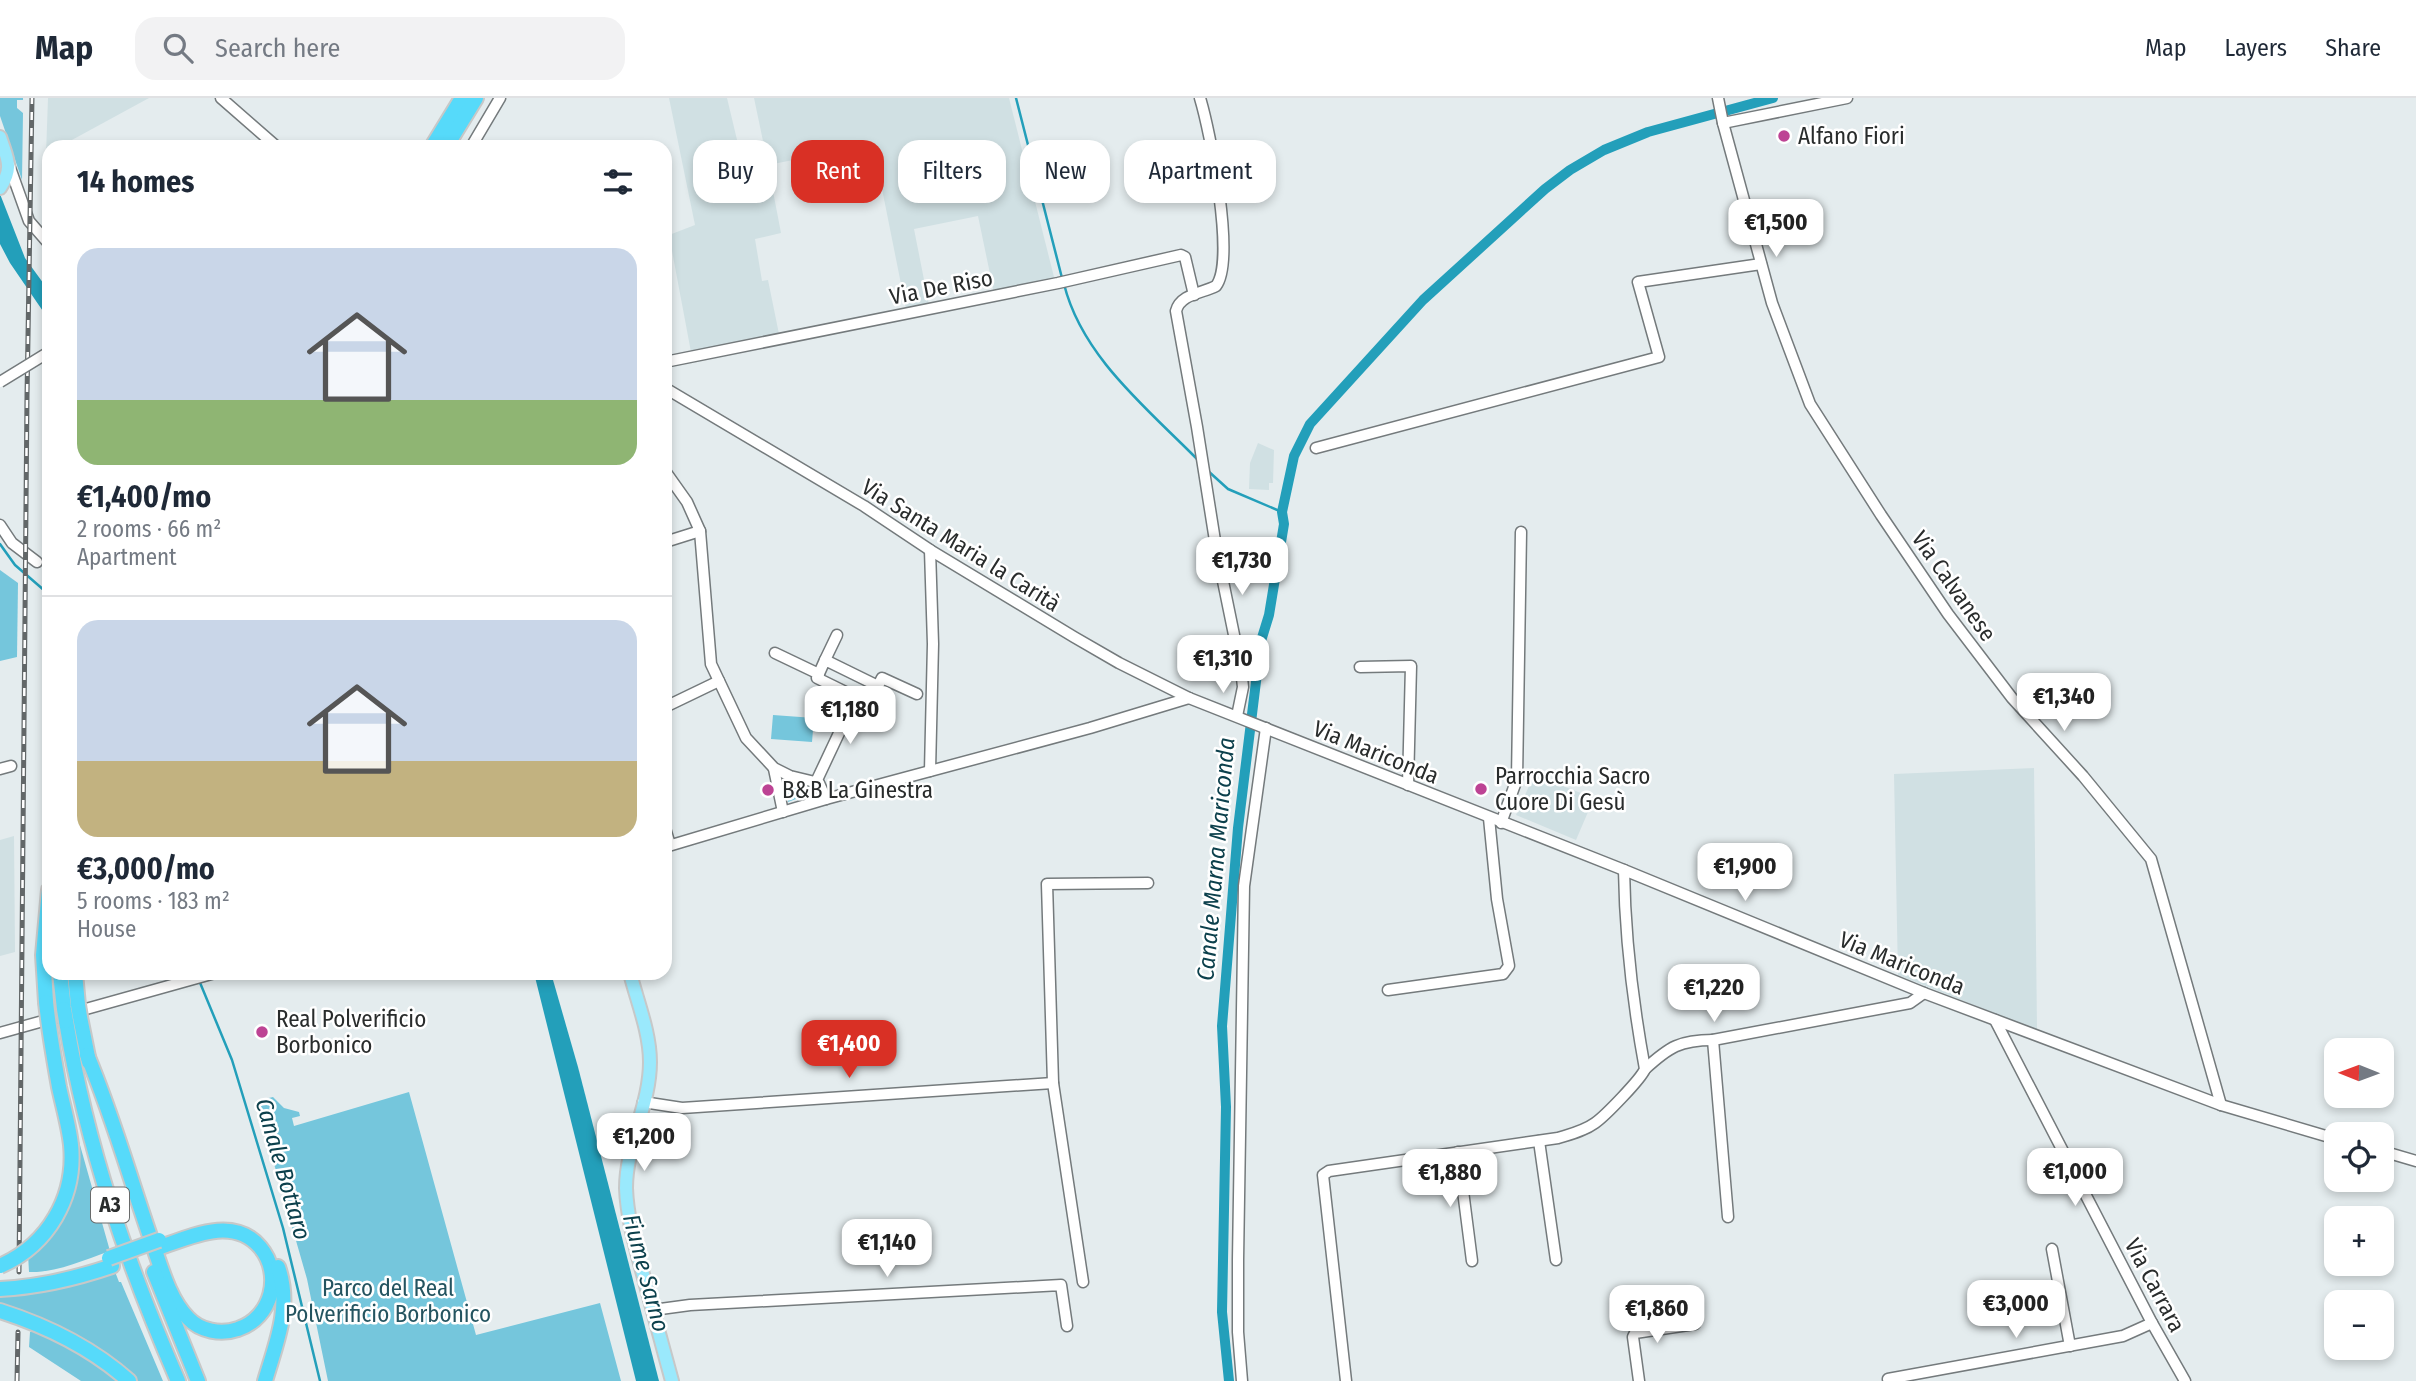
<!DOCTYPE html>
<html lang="en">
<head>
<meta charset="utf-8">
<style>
	:root { --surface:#fff; --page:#f2f2f3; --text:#1f2937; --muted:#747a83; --line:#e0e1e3; --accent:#d93025 }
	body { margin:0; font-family:"Fira Sans Condensed",sans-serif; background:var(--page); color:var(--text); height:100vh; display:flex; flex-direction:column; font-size:26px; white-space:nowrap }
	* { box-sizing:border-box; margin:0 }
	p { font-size:23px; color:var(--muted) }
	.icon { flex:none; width:38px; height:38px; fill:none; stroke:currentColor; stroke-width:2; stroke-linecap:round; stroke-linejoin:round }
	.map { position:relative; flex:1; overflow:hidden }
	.drawer { position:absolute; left:42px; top:42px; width:630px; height:840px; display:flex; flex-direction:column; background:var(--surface); border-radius:21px; box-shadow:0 4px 10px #0003 }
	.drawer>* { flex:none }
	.hud { position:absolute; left:693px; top:42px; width:665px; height:63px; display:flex; gap:14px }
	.needle { width:46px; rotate:271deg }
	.controls { position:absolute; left:2324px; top:940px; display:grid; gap:14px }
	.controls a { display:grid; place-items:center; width:70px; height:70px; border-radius:14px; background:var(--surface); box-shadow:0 4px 10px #0003; font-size:35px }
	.price { position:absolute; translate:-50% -60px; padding:0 16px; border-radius:14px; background:#fff; color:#222; font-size:23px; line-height:46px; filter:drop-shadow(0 2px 4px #0008) }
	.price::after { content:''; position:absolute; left:50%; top:42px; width:21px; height:16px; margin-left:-10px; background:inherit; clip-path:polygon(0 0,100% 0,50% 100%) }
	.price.selected { background:var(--accent); color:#fff }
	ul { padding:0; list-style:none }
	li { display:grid; align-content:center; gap:14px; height:371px; padding:0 35px }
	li+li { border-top:2px solid var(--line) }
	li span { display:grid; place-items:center; height:217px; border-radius:21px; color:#555 }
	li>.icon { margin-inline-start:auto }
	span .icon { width:126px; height:126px; fill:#fffc; stroke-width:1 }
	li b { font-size:30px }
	h2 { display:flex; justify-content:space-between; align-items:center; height:84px; padding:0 35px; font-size:30px }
	.pill { padding:0 24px; border-radius:21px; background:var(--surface); box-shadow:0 4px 10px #0003; font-size:24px; line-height:63px }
	.pill.selected { background:var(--accent); color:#fff }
	header { display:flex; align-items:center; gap:42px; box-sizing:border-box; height:98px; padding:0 35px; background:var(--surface); border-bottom:2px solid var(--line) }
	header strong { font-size:33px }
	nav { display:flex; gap:38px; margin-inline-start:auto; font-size:24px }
	.search { width:490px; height:63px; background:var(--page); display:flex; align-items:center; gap:18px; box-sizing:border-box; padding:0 24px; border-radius:21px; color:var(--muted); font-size:26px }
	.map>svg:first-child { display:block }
	.built { fill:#d0e0e3 }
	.green { fill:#75c6dc }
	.water { fill:#239fba }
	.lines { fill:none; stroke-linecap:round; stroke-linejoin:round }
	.stream { stroke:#239fba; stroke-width:2.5 }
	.canal { stroke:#239fba; stroke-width:10 }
	.minor-casing { stroke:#747a7c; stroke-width:13 }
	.major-casing { stroke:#c7c8c8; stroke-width:16 }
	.highway-casing { stroke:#c7c8c8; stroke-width:18 }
	.minor { stroke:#fff; stroke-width:10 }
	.major { stroke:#9ae9fc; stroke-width:12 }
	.highway { stroke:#56dafa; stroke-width:14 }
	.rail-casing { stroke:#626768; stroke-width:5 }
	.rail { stroke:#fff; stroke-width:2.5; stroke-dasharray:8; stroke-linecap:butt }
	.minor-bridge-casing { stroke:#747a7c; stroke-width:13; stroke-linecap:butt }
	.highway-bridge-casing { stroke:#c7c8c8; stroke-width:18; stroke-linecap:butt }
	.minor-bridge { stroke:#fff; stroke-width:10 }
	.highway-bridge { stroke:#56dafa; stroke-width:14 }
	.poi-dot { fill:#bd4394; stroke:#fff; stroke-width:2.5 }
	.labels { text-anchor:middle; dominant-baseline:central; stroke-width:5; stroke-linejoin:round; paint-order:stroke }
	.shield { fill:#fff; stroke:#696b6b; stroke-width:2 }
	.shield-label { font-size:21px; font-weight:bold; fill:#292c2c }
	.poi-label { font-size:23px; fill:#292c2c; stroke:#fff; text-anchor:start }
	.street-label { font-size:23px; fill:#292c2c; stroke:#fff }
	.park-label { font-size:23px; fill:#245460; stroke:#fff }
	.water-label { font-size:24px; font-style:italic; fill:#0c404c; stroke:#fff }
</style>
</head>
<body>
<header>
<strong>Map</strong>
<div class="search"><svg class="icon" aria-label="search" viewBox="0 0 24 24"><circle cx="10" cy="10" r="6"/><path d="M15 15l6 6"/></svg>Search here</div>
<nav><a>Map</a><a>Layers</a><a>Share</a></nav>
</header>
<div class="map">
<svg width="2416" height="1283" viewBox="0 0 2416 1283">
	<rect width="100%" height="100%" fill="#e4ecee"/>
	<!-- built -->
	<g class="built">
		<path d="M48 0H149L59 49H49V54L46 56Z"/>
		<path d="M669 0H727L744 71 768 67 754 0H1009L1055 183 994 195 978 118 914 131 929 207 906 211 873 46 768 67 781 135 755 141 762 183 768 182 779 236 691 254 669 137 695 127Z"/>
		<path d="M1258 345 1274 352 1273 385H1269V392L1249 391 1250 365Z"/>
		<path d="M2034 670 2037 932 1898 877 1894 676Z"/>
		<path d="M1534 677 1594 700 1576 742 1516 717Z"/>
		<path d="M14 738 15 854 0 858V742Z"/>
	</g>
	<!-- green -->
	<g class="green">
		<path d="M0 0H23V2H17V10L23 15 22 82 0 18Z"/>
		<path d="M0 472 18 485 17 559 0 563Z"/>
		<path d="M773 617 814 620 812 644 771 641Z"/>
		<path d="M797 684 811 688 812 692 809 696 788 704C787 694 787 688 797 684Z"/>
		<path d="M409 994 476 1237 600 1205 621 1283H328L307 1181 256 1003 273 999 284 1010 299 1014 300 1018 292 1020 294 1028Z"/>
		<path d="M76 1040H78L110 1153C84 1162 56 1175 29 1174L28 1156 46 1139Z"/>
		<path d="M114 1171 119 1184H121L163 1283H136L0 1207V1194Z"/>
		<path d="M35 1231 68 1248 119 1283H81L29 1249 30 1234 34 1233Z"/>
	</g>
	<!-- water -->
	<g class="water">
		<path d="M0 96 25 160 49 193V222L10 165 0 146Z"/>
		<path d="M534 875H551L578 969 659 1283H636Z"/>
	</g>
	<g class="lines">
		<!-- stream -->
		<g class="stream">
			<path d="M1016 0 1062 180"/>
			<path d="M1064 186C1082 259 1148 311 1198 362"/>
			<path d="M1207 372 1228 391 1282 414"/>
			<path d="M0 446 15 467 45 493 49 500"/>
			<path d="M196 875 232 962 283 1130 320 1283"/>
		</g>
		<!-- canal -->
		<path class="canal" d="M1229 1283 1222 1214 1226 1009 1222 928 1238 730 1261 543 1269 517 1284 426 1282 414 1294 358 1310 326 1423 202 1545 91 1570 72 1604 52 1648 34 1773 0"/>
		<!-- minor casing -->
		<g class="minor-casing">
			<g id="minor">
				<path d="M221 0 277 49"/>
				<path d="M1200 0C1210 33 1236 162 1216 188 1203 195 1180 196 1176 213L1197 329 1216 449 1241 571 1243 589 1237 618"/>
				<path d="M1718 0 1723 25 1772 205 1810 306 1881 417 1948 516 2012 600 2083 678 2151 761 2221 1007"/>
				<path d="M1723 25 1847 0"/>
				<path d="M471 49 500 0"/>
				<path d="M9 67 29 123 49 146"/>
				<path d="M665 264 1058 185 1181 157 1185 159 1194 197"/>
				<path d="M665 290 864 408 930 452 1074 539 1119 565 1189 600 1624 772 1924 895 2221 1007 2336 1041"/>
				<path d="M1316 350 1659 259 1638 184 1761 166"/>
				<path d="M665 373 687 404 700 433 711 566 746 640 774 670 790 678 819 685 826 701"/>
				<path d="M0 427 12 445 37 464"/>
				<path d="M665 444 700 433"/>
				<path d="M775 555 819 576"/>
				<path d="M825 562 878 588 870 606 817 580Z"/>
				<path d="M825 562 837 537"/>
				<path d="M1360 569 1411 568 1408 687"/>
				<path d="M878 588 882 580 917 596"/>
				<path d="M665 609 719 583"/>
				<path d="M0 671 11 668"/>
				<path d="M774 671 783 714"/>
				<path d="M930 673 933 546 930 452"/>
				<path d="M816 684 856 599"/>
				<path d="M1501 725 1517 681 1521 434"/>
				<path d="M665 730 670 747"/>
				<path d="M665 749 826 701 1090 630 1189 600"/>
				<path d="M1388 892 1503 876 1509 868 1497 801 1489 720"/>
				<path d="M1995 922 2152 1225 2185 1283"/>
				<path d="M0 935 215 875"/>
				<path d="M1645 971C1669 949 1680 942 1713 942"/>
				<path d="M643 1004 682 1010 1053 985"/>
				<path d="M1539 1043 1556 1162"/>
				<path d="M2382 1053 2416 1063"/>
				<path d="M1458 1054 1472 1163"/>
				<path d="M1728 1119 1713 942 1910 905 1924 895"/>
				<path d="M2052 1151 2070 1248"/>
				<path d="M1083 1184 1053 985 1047 786 1148 785"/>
				<path d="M653 1212 690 1207 1061 1187 1067 1228"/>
				<path d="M1888 1281 2123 1238 2152 1225"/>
				<path d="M1242 1283 1238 1234V1162L1244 788 1266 630"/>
				<path d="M1346 1283 1323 1077 1329 1073 1558 1040C1571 1036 1584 1033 1595 1025 1605 1018 1641 981 1645 971 1633 906 1625 838 1624 772"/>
				<path d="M1639 1283 1633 1239 1635 1235 1695 1226"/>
			</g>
		</g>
		<!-- major casing -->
		<g class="major-casing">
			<g id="major">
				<path d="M0 39C7 61 14 69 0 90"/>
				<path d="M630 875C637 903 650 934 650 964 650 1007 626 1047 626 1090 627 1117 634 1143 641 1169 651 1207 662 1245 672 1283"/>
			</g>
		</g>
		<!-- highway casing -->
		<g class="highway-casing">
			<g id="highway">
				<path d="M432 49 462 0"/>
				<path d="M446 49 476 0"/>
				<path d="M60 875 64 911"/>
				<path d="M75 875 78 907"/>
				<path d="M46 904 43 857 49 792"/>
				<path d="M80 919 89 964"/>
				<path d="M66 923C87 1051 127 1165 178 1283"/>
				<path d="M87 957C113 1018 130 1081 152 1144 161 1169 169 1201 188 1220 200 1233 221 1237 238 1231 272 1220 283 1176 260 1149 234 1118 192 1138 161 1149"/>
				<path d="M154 1174 198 1283"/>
				<path d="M0 1191C40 1189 74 1181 112 1168"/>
				<path d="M0 1213C47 1228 92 1250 129 1283"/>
				<path d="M265 1283C276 1245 292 1209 278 1169"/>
			</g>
		</g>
		<!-- minor -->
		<use href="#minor" class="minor"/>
		<!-- major -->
		<use href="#major" class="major"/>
		<!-- highway -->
		<use href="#highway" class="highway"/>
		<!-- rail casing -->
		<g class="rail-casing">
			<g id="rail">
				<path d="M19 1174 27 298 32 0"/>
				<path d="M17 1283 18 1234"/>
			</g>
		</g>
		<!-- rail -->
		<use href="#rail" class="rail"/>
		<!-- minor-bridge casing -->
		<g class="minor-bridge-casing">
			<path id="minor-bridge" d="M0 284 49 254"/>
		</g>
		<!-- highway-bridge casing -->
		<g class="highway-bridge-casing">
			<g id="highway-bridge">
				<path d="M78 907 80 919"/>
				<path d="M64 911 66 923"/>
				<path d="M109 1160 159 1142"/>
				<path d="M0 1168C48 1147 76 1099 71 1047 69 1028 63 1008 59 989 54 961 49 933 46 904"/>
			</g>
		</g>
		<!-- minor-bridge -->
		<use href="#minor-bridge" class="minor-bridge"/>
		<!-- highway-bridge -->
		<use href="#highway-bridge" class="highway-bridge"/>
	</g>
	<!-- markers -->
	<g class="poi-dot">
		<circle cx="1784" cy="38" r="7"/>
		<circle cx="1481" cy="691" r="7"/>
		<circle cx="768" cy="692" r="7"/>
		<circle cx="262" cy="934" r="7"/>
	</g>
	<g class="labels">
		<!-- shield labels -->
		<rect class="shield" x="91" y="1089.5" width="38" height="35" rx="5"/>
		<g class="shield-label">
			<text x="110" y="1107">A3</text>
		</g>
		<!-- poi labels -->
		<g class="poi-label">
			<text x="1798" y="38">Alfano Fiori</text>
			<text x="1495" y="678">Parrocchia Sacro<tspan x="1495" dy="26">Cuore Di Gesù</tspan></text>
			<text x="782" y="692">B&amp;B La Ginestra</text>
			<text x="276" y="921">Real Polverificio<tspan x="276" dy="26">Borbonico</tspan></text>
		</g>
		<!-- street labels -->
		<g class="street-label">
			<text transform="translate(941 189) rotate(-11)">Via De Riso</text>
			<text transform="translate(961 447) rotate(32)">Via Santa Maria la Carità</text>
			<text transform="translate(1954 488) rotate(55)">Via Calvanese</text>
			<text transform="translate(1376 654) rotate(22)">Via Mariconda</text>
			<text transform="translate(1902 865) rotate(22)">Via Mariconda</text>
			<text transform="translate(2155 1187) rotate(62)">Via Carrara</text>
		</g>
		<!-- park labels -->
		<g class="park-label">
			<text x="388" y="1190">Parco del Real<tspan x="388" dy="26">Polverificio Borbonico</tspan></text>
		</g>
		<!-- water labels -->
		<g class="water-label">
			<text transform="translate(1216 761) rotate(-85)">Canale Marna Mariconda</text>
			<text transform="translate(283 1071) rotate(74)">Canale Bottaro</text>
			<text transform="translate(646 1175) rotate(75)">Fiume Sarno</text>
		</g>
	</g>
</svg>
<div class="controls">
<a><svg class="needle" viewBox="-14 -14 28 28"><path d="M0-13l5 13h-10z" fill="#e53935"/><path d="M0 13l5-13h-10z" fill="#747a83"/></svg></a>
<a><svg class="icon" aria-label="locate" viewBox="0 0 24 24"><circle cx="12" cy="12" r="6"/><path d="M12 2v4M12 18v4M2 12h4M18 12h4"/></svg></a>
<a>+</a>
<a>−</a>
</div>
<b class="price" style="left:1776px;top:161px">€1,500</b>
<b class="price" style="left:1242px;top:499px">€1,730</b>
<b class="price" style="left:1223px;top:597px">€1,310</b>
<b class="price" style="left:2064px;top:635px">€1,340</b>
<b class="price" style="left:850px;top:648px">€1,180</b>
<b class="price" style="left:1745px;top:805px">€1,900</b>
<b class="price" style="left:1714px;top:926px">€1,220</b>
<b class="price selected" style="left:849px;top:982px">€1,400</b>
<b class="price" style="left:644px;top:1075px">€1,200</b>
<b class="price" style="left:2075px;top:1110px">€1,000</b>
<b class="price" style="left:1450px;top:1111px">€1,880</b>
<b class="price" style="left:887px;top:1181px">€1,140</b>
<b class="price" style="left:2016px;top:1242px">€3,000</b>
<b class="price" style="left:1657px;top:1247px">€1,860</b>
<div class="hud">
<a class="pill">Buy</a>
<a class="pill selected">Rent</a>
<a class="pill">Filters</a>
<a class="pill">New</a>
<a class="pill">Apartment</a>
</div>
<section class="drawer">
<h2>14 homes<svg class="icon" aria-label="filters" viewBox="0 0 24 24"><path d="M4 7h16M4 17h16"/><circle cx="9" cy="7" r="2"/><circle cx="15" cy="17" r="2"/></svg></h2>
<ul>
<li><span style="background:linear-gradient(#c9d6e8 70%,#8fb573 0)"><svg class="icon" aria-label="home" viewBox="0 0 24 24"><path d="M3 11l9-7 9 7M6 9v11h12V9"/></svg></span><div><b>€1,400/mo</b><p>2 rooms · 66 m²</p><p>Apartment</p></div></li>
<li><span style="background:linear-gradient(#c9d6e8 65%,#c2b280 0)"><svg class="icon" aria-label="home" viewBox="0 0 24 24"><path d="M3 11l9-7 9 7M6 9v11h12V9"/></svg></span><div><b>€3,000/mo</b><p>5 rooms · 183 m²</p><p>House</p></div></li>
</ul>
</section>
</div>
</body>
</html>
